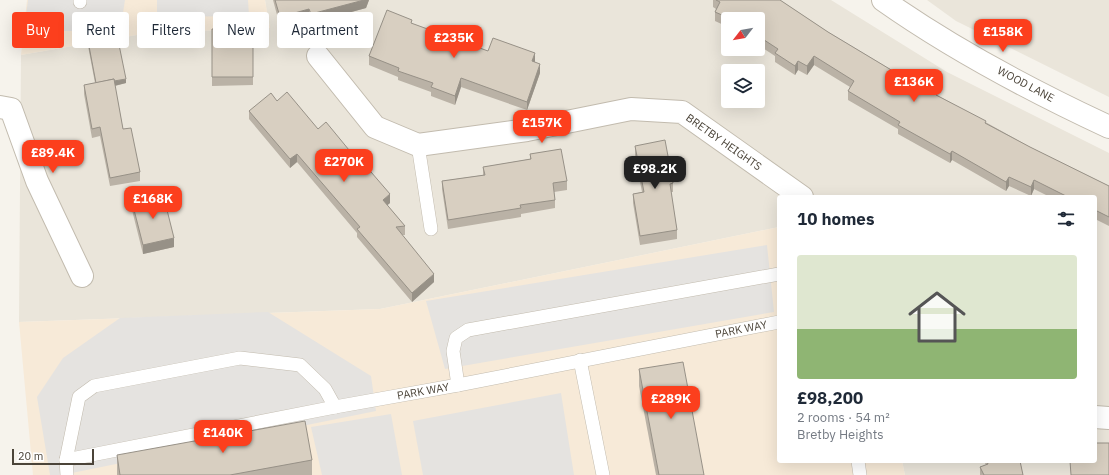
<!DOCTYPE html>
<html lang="en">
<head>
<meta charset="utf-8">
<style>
	:root { --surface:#fff; --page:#f6f6f7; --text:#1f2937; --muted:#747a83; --line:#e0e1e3; --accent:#fc3f1d }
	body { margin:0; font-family:"IBM Plex Sans",sans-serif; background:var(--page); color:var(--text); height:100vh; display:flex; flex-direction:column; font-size:15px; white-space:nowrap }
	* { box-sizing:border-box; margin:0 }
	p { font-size:13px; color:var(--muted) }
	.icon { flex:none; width:22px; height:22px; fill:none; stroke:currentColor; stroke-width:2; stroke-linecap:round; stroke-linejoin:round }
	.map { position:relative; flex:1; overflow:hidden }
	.panel { position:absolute; left:777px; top:195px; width:320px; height:268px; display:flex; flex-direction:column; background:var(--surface); border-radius:4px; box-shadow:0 4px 16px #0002 }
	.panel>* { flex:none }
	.top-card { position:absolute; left:12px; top:12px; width:380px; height:36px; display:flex; gap:8px }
	.needle { width:26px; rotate:239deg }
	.tools { position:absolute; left:721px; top:12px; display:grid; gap:8px }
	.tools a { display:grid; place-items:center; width:44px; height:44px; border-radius:4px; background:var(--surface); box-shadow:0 4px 16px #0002; font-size:20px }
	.scale { position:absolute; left:12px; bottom:10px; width:82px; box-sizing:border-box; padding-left:4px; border:2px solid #4b4439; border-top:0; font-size:11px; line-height:14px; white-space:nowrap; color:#4b4439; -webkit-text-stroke:3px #fff; paint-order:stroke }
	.price { position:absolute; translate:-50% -34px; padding:0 9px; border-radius:8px; background:var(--accent); color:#fff; font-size:13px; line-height:26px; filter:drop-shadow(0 1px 2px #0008) }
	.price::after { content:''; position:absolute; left:50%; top:24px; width:12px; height:9px; margin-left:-6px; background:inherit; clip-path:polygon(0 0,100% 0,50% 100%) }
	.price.selected { background:#222; color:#fff }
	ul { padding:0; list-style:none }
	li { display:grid; align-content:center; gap:8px; height:212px; padding:0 20px }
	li+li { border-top:1px solid var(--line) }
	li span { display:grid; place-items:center; height:124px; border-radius:4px; color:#555 }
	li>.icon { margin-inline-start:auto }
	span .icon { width:72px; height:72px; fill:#fffc; stroke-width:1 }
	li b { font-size:17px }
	h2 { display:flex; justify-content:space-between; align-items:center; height:48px; padding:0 20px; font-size:17px }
	.pill { padding:0 14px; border-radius:4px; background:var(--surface); box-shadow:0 4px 16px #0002; font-size:14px; line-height:36px }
	.pill.selected { background:var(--accent); color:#fff }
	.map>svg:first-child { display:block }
	.residential { fill:#eae5da; fill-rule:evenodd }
	.commercial { fill:#f7ead8 }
	.parking { fill:#e5e3e0 }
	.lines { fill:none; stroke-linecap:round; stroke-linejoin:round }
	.service-casing { stroke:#c2bbae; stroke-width:14 }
	.minor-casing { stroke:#c2bbae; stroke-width:24 }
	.tertiary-casing { stroke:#c2bbae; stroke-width:24 }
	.service { stroke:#fff; stroke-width:13 }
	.minor { stroke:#fff; stroke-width:22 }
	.tertiary { stroke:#fff; stroke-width:22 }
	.wall { fill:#bab2a6 }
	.shaded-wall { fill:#979187 }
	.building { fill:#d8cfc1; stroke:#979187 }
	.labels { text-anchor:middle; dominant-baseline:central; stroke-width:3; stroke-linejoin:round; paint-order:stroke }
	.street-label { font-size:11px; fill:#4b4439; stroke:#fff }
</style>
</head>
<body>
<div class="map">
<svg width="1109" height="475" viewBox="0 0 1109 475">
	<rect width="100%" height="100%" fill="#f6f3ec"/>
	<!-- residential -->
	<g class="residential">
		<path d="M265 0H831L947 72 1109 153V475H905L902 461H1095V197H779V227L380 309 19 322 21 55 148 33 269 28ZM728 19H758V49H728ZM728 71H758V101H728Z"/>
		<path d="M927 0H1109V97L956 21Z"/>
	</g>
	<!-- commercial -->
	<g class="commercial">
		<path d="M27 0H265L270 28 148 33 21 55Z"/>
		<path d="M779 227V461H902L905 475H33L19 322 380 309Z"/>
	</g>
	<!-- parking -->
	<g class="parking">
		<path d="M28 0H125L120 31H24Z"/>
		<path d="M157 0H248L249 16 157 17Z"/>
		<path d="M767 245 774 312 445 369 426 301Z"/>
		<path d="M268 312 371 376 376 411 62 475H50L37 397 63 358 120 318Z"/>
		<path d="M561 393 574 475H423L413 421Z"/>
		<path d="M391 414 402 475H322L311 427Z"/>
	</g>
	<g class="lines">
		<!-- service casing -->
		<g class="service-casing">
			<g id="service">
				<path d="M80 2V0"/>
				<path d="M418 145 431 229"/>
				<path d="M580 360 603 475"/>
				<path d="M458 385 453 351 456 338 468 330 779 274"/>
				<path d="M66 460 335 407 458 385 779 322"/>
				<path d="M858 461 860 475"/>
				<path d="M67 475 66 460 79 397 94 386 240 358 300 365 325 389 335 407"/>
			</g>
		</g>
		<!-- minor casing -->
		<g class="minor-casing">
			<g id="minor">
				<path d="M318 56 375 127 418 145 527 130 631 109 682 112 802 197"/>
				<path d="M0 107 11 109 37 181 82 276"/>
				<path d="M1095 417 1109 418"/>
			</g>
		</g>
		<!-- tertiary casing -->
		<g class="tertiary-casing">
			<path id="tertiary" d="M883 0C951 48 1034 92 1109 127"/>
		</g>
		<!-- service -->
		<use href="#service" class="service"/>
		<!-- minor -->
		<use href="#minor" class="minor"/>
		<!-- tertiary -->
		<use href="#tertiary" class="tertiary"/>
	</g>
	<!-- wall -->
	<g class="wall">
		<path d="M273 0H369L366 8 311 23 309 18 280 26Z"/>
		<path d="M711 0H780L828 32 903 77 937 95 1030 147 1109 186V226L1095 219V197H1050L1034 189 1031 196 1009 186 1006 191 952 160 950 163 898 134V129L848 100V91L850 87 814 65 807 75 798 70 795 75 775 62V56L758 45V19H728V30V27L715 21V12L716 9 713 7V0Z"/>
		<path d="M412 24 488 51 535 62 540 73 527 110 461 87 455 105 431 96V92L398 80V77L369 65V56Z"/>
		<path d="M253 27V85L212 86V29H223Z"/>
		<path d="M88 41 126 83 115 86 123 129 140 172V181L110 186 100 136 92 138 84 94V85L95 83 88 46Z"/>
		<path d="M277 101 318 129 390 203 387 205 405 226V235H402L434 282 412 302 357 237V233L297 162 290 168 249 119V111Z"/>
		<path d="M635 146 673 183V192H671L677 230V239L640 245 633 203V194L642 192 635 155Z"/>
		<path d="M530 154 567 181V190L554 192 555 200V208L521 214V217L448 229 442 189V181L483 175V167L530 159Z"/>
		<path d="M132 202 174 247 143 254 132 210Z"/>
		<path d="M639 369 704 475H656L639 386Z"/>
		<path d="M117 455 312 460V475H117Z"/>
		<path d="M984 461H1020L1023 475H980V467L986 465Z"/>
	</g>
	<!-- shaded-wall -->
	<g class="shaded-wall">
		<path d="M364 0H369L366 8 311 23V14Z"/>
		<path d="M309 9V18L280 26V17Z"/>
		<path d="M535 53V62L532 70V61Z"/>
		<path d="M814 56V65L807 75V66Z"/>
		<path d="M798 61V70L795 75V66Z"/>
		<path d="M540 64V73L527 110V102Z"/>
		<path d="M461 78V87L455 105V96Z"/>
		<path d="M126 79V83L97 90V85Z"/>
		<path d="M952 151V160L950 163V154Z"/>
		<path d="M297 154V162L290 168V159Z"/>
		<path d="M1009 177V186L1006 191V182Z"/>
		<path d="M1034 180V189L1031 196V187Z"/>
		<path d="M390 194V203L383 209V200Z"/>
		<path d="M174 238V247L143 254V245Z"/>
		<path d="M434 274V282L412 302V293Z"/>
	</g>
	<!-- building -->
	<g class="building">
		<path d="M275 0H364L311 14 309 9 280 17Z"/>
		<path d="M716 0H780L828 32 903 77 904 75 937 93 936 95 986 121 985 123 1030 147 1109 186V217L1095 210V197H1068L1034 180 1031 187 1009 177 1006 182 952 151 950 154 898 125 900 122 848 91 854 81 814 56 807 66 798 61 795 66 775 53 778 49 758 36V19H729V18L715 12 720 2Z"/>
		<path d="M387 10 412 20 411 23 488 51 493 38 535 53 532 61 540 64 527 102 461 78 455 96 431 87 433 83 398 71 399 68 369 56Z"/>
		<path d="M223 27H253V77H212V29H223Z"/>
		<path d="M117 35 126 79 114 81V79L96 83 88 41Z"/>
		<path d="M114 79 123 129 131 128 140 172 110 178 100 127 92 129 84 85Z"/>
		<path d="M287 92 318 129 326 122 363 167 365 165 390 194 383 200 405 226 396 227 434 274 412 293 357 229 360 227 297 154 290 159 249 111 271 93 277 101Z"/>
		<path d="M665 140 673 183 670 184 677 230 640 236 633 194 644 192 635 146Z"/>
		<path d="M561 149 567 181 553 183 555 200 520 205 521 208 448 220 442 181 485 175 483 167 531 159 530 154Z"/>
		<path d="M163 194 174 238 143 245 132 202Z"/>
		<path d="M683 362 704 475H659L639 369Z"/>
		<path d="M305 421 312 460 230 475H120L117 455Z"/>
		<path d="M1095 443H1109V475H1071L1070 461H1095Z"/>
		<path d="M987 461H1020L1023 475H984L980 467 988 464Z"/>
	</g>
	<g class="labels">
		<!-- street labels -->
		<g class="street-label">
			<text transform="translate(1026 84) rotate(28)">WOOD LANE</text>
			<text transform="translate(724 142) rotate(35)">BRETBY HEIGHTS</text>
			<text transform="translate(741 329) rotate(-11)">PARK WAY</text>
			<text transform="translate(423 391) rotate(-10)">PARK WAY</text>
		</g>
	</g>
</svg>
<div class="tools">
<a><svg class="needle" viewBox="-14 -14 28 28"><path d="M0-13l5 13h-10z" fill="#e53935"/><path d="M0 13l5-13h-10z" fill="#747a83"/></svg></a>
<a><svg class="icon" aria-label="layers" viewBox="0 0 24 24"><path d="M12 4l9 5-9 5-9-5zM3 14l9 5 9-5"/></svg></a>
</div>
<div class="scale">20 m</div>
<b class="price" style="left:1003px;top:53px">£158K</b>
<b class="price" style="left:454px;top:59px">£235K</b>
<b class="price" style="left:914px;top:103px">£136K</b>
<b class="price" style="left:542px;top:144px">£157K</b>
<b class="price" style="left:53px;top:174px">£89.4K</b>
<b class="price" style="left:344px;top:183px">£270K</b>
<b class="price selected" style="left:655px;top:190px">£98.2K</b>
<b class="price" style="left:153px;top:220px">£168K</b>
<b class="price" style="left:671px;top:420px">£289K</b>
<b class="price" style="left:223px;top:454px">£140K</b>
<div class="top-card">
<a class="pill selected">Buy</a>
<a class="pill">Rent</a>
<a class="pill">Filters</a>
<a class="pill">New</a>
<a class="pill">Apartment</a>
</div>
<section class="panel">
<h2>10 homes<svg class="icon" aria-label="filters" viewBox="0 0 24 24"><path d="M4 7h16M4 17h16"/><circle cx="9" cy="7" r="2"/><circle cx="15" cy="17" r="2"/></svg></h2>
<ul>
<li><span style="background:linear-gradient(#dfe7d0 60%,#8fb573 0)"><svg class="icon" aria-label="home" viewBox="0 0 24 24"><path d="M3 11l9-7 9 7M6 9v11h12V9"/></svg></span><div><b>£98,200</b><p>2 rooms · 54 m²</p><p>Bretby Heights</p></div></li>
</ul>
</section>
</div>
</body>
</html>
